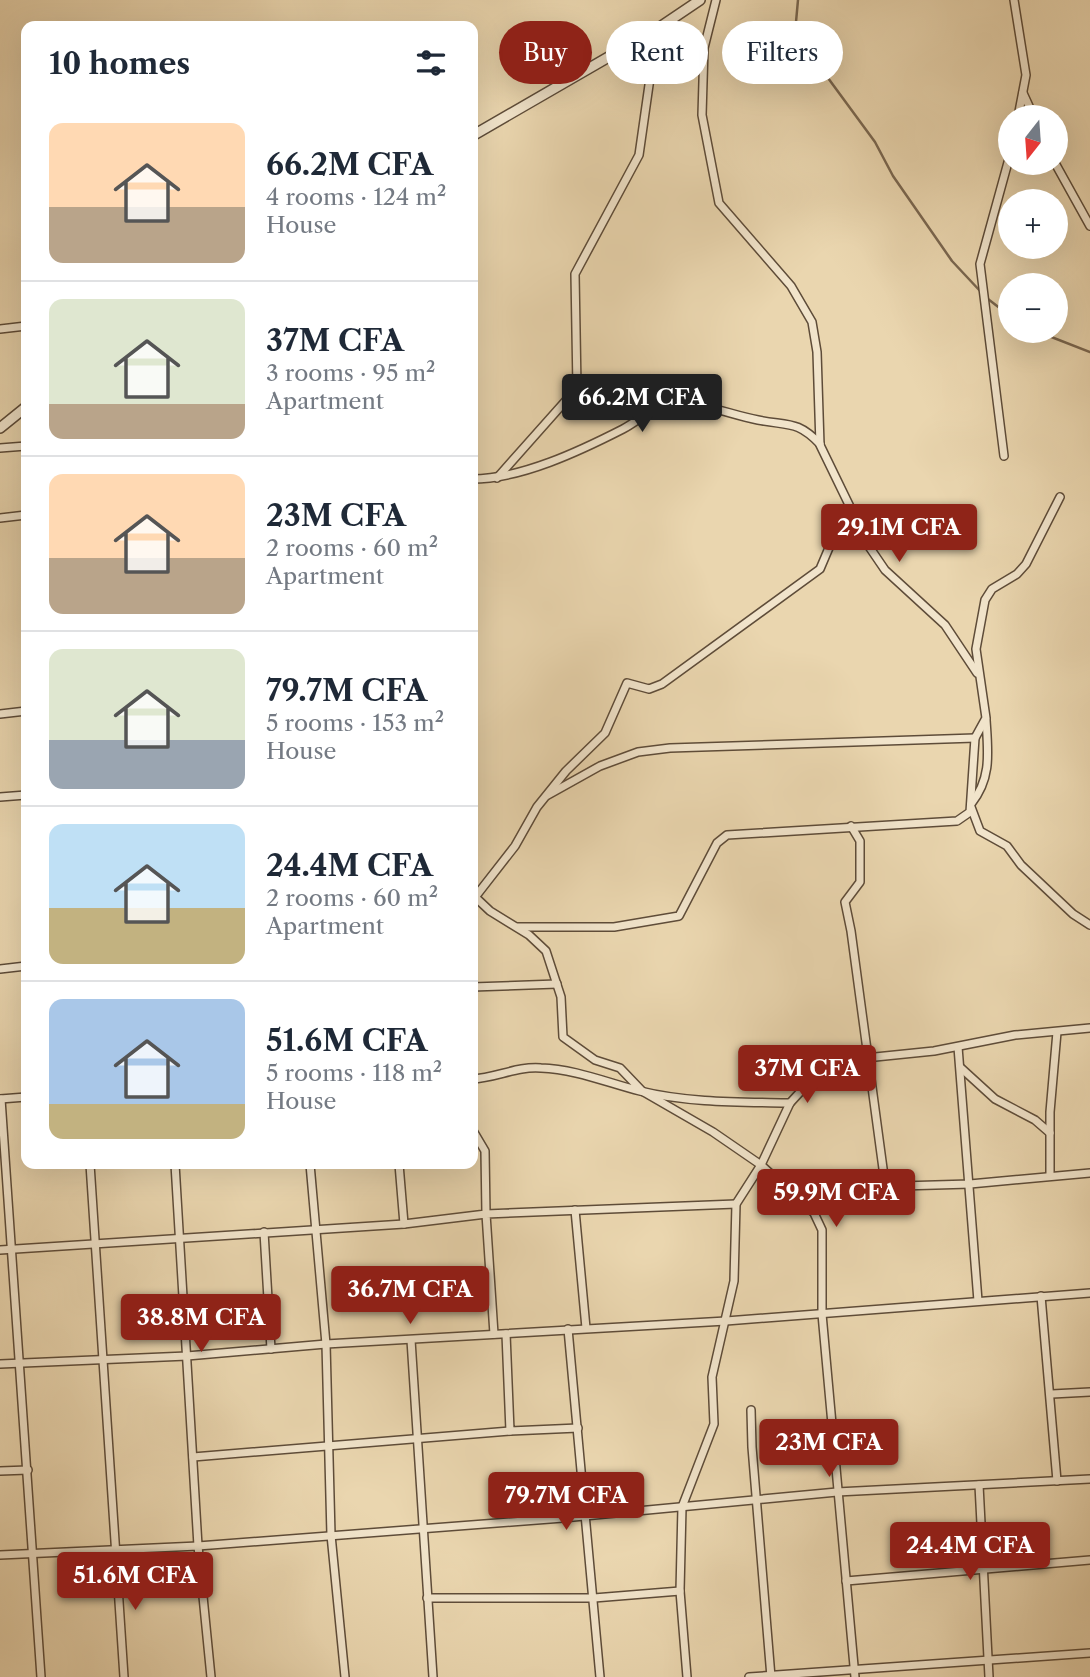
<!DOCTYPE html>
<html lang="en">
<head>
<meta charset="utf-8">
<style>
	:root { --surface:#fff; --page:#f2f2f3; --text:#1f2937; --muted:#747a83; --line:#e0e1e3; --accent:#8f2418 }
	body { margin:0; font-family:"Libre Caslon Text",serif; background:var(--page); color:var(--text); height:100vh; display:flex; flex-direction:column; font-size:26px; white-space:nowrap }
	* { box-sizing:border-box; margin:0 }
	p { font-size:23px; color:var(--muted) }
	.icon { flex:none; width:38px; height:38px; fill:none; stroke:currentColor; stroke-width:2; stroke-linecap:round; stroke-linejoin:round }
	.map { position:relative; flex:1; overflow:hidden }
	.details { position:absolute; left:21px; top:21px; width:457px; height:1148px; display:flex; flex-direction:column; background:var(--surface); border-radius:14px; box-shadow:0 7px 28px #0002 }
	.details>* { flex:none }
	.banner { position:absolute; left:499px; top:21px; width:485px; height:63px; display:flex; gap:14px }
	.needle { width:46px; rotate:197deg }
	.controls { position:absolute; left:998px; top:105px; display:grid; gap:14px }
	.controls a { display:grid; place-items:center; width:70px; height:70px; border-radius:50%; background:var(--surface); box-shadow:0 7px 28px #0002; font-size:35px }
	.price { position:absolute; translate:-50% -60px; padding:0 16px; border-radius:7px; background:var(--accent); color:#fff; font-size:23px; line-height:46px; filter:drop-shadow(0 2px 4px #0008) }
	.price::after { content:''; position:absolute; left:50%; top:42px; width:21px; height:16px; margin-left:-10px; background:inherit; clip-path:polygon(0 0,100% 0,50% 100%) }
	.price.current { background:#222; color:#fff }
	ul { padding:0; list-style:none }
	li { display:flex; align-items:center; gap:21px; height:175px; padding:0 28px }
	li+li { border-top:2px solid var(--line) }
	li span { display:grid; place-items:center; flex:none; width:196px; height:140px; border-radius:14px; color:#555 }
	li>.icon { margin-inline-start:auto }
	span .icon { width:84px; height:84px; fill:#fffc; stroke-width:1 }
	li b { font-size:30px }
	h2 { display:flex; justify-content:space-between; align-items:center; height:84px; padding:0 28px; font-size:30px }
	.pill { padding:0 24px; border-radius:32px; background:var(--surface); box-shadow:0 7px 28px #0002; font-size:24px; line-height:63px }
	.pill.current { background:var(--accent); color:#fff }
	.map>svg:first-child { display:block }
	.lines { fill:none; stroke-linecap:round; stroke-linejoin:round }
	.stream { stroke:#7a6750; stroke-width:2.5 }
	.minor-casing { stroke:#5e4c39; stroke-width:10 }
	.tertiary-casing { stroke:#5e4c39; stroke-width:12 }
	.minor { stroke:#f1e4cb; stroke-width:7 }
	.tertiary { stroke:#f1e4cb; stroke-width:9 }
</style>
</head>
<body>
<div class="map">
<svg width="1090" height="1677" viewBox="0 0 1090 1677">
	<rect width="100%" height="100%" fill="#ead6af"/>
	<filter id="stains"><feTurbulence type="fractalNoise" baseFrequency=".00286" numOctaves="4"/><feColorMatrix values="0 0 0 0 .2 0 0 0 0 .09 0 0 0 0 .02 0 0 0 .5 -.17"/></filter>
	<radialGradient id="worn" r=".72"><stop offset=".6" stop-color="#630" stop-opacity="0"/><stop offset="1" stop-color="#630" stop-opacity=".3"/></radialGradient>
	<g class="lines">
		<!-- stream -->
		<g class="stream">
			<path d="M798 0 796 22 817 63 875 142 893 176 952 261 981 292"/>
			<path d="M988 299 1010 316"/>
			<path d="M1036 331 1090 352"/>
		</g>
		<!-- minor casing -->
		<g class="minor-casing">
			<g id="minor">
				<path d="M716 0 704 48 702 115 719 203 791 286 812 322 817 352 820 445 870 548 885 570 945 625 977 673"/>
				<path d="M1014 0 1026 75 1018 117"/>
				<path d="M1023 93 1034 117"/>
				<path d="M1055 163 1090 226"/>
				<path d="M0 329 26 326"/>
				<path d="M0 448 26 446"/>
				<path d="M1004 456 980 264 1010 155"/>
				<path d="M497 478 577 388 575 274 639 155 657 29"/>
				<path d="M472 479C521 479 580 451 623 429 637 422 649 409 665 406 698 399 726 414 758 420 788 426 797 420 820 444"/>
				<path d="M0 518 26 515"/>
				<path d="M0 714 26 711"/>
				<path d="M548 795 600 766 638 752 670 748 975 738"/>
				<path d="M0 797 26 795"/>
				<path d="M971 804C992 778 988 752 986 720"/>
				<path d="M971 807 980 831 1007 846 1021 865 1073 914 1090 925"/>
				<path d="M851 826 860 841V882L845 902 851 931 884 1176 891 1184 901 1186 970 1184 1090 1173"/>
				<path d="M472 894 490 911 529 935 546 951 561 997 563 1037 595 1060 620 1068 642 1091 713 1132 761 1165 814 1213 822 1230V1314L855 1677"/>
				<path d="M476 896 515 846 537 807 566 771 605 733 627 683 649 689 662 684 820 569 837 529 853 512"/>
				<path d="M518 927H614L679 916 717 843 727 835 957 821 970 812 975 738 986 718 976 649 985 600 992 589 1017 574 1026 564 1060 497"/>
				<path d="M0 969 26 966"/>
				<path d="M472 987 557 984"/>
				<path d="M958 1047 978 1301"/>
				<path d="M961 1068 995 1099 1035 1120 1050 1133"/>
				<path d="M472 1079C496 1078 517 1066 541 1068 575 1069 608 1083 640 1091 689 1103 740 1102 790 1103"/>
				<path d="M0 1099 26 1097"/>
				<path d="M1 1099 41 1677"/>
				<path d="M90 1164 124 1677"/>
				<path d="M175 1164 198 1546 563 1518 837 1492 1090 1479"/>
				<path d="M310 1164 326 1344 331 1535 345 1677"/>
				<path d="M399 1164 404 1224"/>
				<path d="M1050 1176V1112L1057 1032"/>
				<path d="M575 1210 586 1328"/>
				<path d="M264 1232 271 1349"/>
				<path d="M0 1250 404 1224 486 1214 485 1151 472 1129"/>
				<path d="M1041 1296 1057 1481"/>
				<path d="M568 1329 600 1677"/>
				<path d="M494 1334 486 1214 736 1204"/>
				<path d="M506 1334 510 1431 578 1428"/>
				<path d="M411 1340 433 1677"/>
				<path d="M0 1364 187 1356 326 1344 726 1321 1090 1293"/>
				<path d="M1052 1394 1090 1392"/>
				<path d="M751 1410 752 1447 771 1677"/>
				<path d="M193 1457 510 1431"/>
				<path d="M0 1471 28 1470"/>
				<path d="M979 1485 989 1677"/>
				<path d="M0 1555 198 1546 211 1677"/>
				<path d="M846 1581 1090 1560"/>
				<path d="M427 1598H594L680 1591"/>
				<path d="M687 1677 680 1591 682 1507 714 1424 712 1377 734 1281 736 1204 761 1165 790 1103 823 1067 846 1060 934 1051 1015 1035 1090 1028"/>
				<path d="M749 1677 1090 1653"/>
			</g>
		</g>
		<!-- tertiary casing -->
		<g class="tertiary-casing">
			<g id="tertiary">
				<path d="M472 136 657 29 700 0"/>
				<path d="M0 428 26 407"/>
			</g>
		</g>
		<!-- minor -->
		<use href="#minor" class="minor"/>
		<!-- tertiary -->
		<use href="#tertiary" class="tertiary"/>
	</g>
	<rect width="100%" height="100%" filter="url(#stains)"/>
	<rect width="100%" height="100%" fill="url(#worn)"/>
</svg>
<div class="controls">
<a><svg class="needle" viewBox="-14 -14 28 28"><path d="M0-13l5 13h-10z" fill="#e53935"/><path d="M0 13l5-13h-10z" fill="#747a83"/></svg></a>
<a>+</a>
<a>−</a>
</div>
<b class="price current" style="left:642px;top:434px">66.2M CFA</b>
<b class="price" style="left:899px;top:564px">29.1M CFA</b>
<b class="price" style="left:807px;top:1105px">37M CFA</b>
<b class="price" style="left:836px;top:1229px">59.9M CFA</b>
<b class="price" style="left:410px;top:1326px">36.7M CFA</b>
<b class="price" style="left:201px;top:1354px">38.8M CFA</b>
<b class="price" style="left:829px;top:1479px">23M CFA</b>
<b class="price" style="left:566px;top:1532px">79.7M CFA</b>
<b class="price" style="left:970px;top:1582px">24.4M CFA</b>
<b class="price" style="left:135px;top:1612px">51.6M CFA</b>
<div class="banner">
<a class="pill current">Buy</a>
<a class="pill">Rent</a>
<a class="pill">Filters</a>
</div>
<section class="details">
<h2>10 homes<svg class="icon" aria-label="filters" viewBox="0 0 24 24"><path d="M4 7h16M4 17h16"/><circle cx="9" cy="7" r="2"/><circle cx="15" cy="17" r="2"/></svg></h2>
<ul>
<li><span style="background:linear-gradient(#ffd9b3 60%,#b9a48a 0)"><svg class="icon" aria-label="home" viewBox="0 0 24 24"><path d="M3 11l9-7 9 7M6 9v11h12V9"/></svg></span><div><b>66.2M CFA</b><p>4 rooms · 124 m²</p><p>House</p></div></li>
<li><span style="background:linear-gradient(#dfe7d0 75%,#b9a48a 0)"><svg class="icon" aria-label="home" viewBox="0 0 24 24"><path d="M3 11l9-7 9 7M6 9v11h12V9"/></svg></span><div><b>37M CFA</b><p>3 rooms · 95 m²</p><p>Apartment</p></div></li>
<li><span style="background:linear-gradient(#ffd9b3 60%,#b9a48a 0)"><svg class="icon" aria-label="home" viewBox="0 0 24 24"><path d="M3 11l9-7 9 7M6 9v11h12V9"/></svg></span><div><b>23M CFA</b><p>2 rooms · 60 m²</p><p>Apartment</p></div></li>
<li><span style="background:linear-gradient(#dfe7d0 65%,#9aa5b1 0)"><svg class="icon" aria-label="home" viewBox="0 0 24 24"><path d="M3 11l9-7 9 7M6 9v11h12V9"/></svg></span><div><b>79.7M CFA</b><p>5 rooms · 153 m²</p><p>House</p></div></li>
<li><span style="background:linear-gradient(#bfe0f5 60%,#c2b280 0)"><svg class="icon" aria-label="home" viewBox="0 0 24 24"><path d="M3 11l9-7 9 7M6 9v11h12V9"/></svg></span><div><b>24.4M CFA</b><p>2 rooms · 60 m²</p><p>Apartment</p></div></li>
<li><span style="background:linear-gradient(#a9c7e8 75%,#c2b280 0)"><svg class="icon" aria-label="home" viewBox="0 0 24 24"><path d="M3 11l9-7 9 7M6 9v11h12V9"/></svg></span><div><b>51.6M CFA</b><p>5 rooms · 118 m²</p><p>House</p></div></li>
</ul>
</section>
</div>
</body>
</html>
